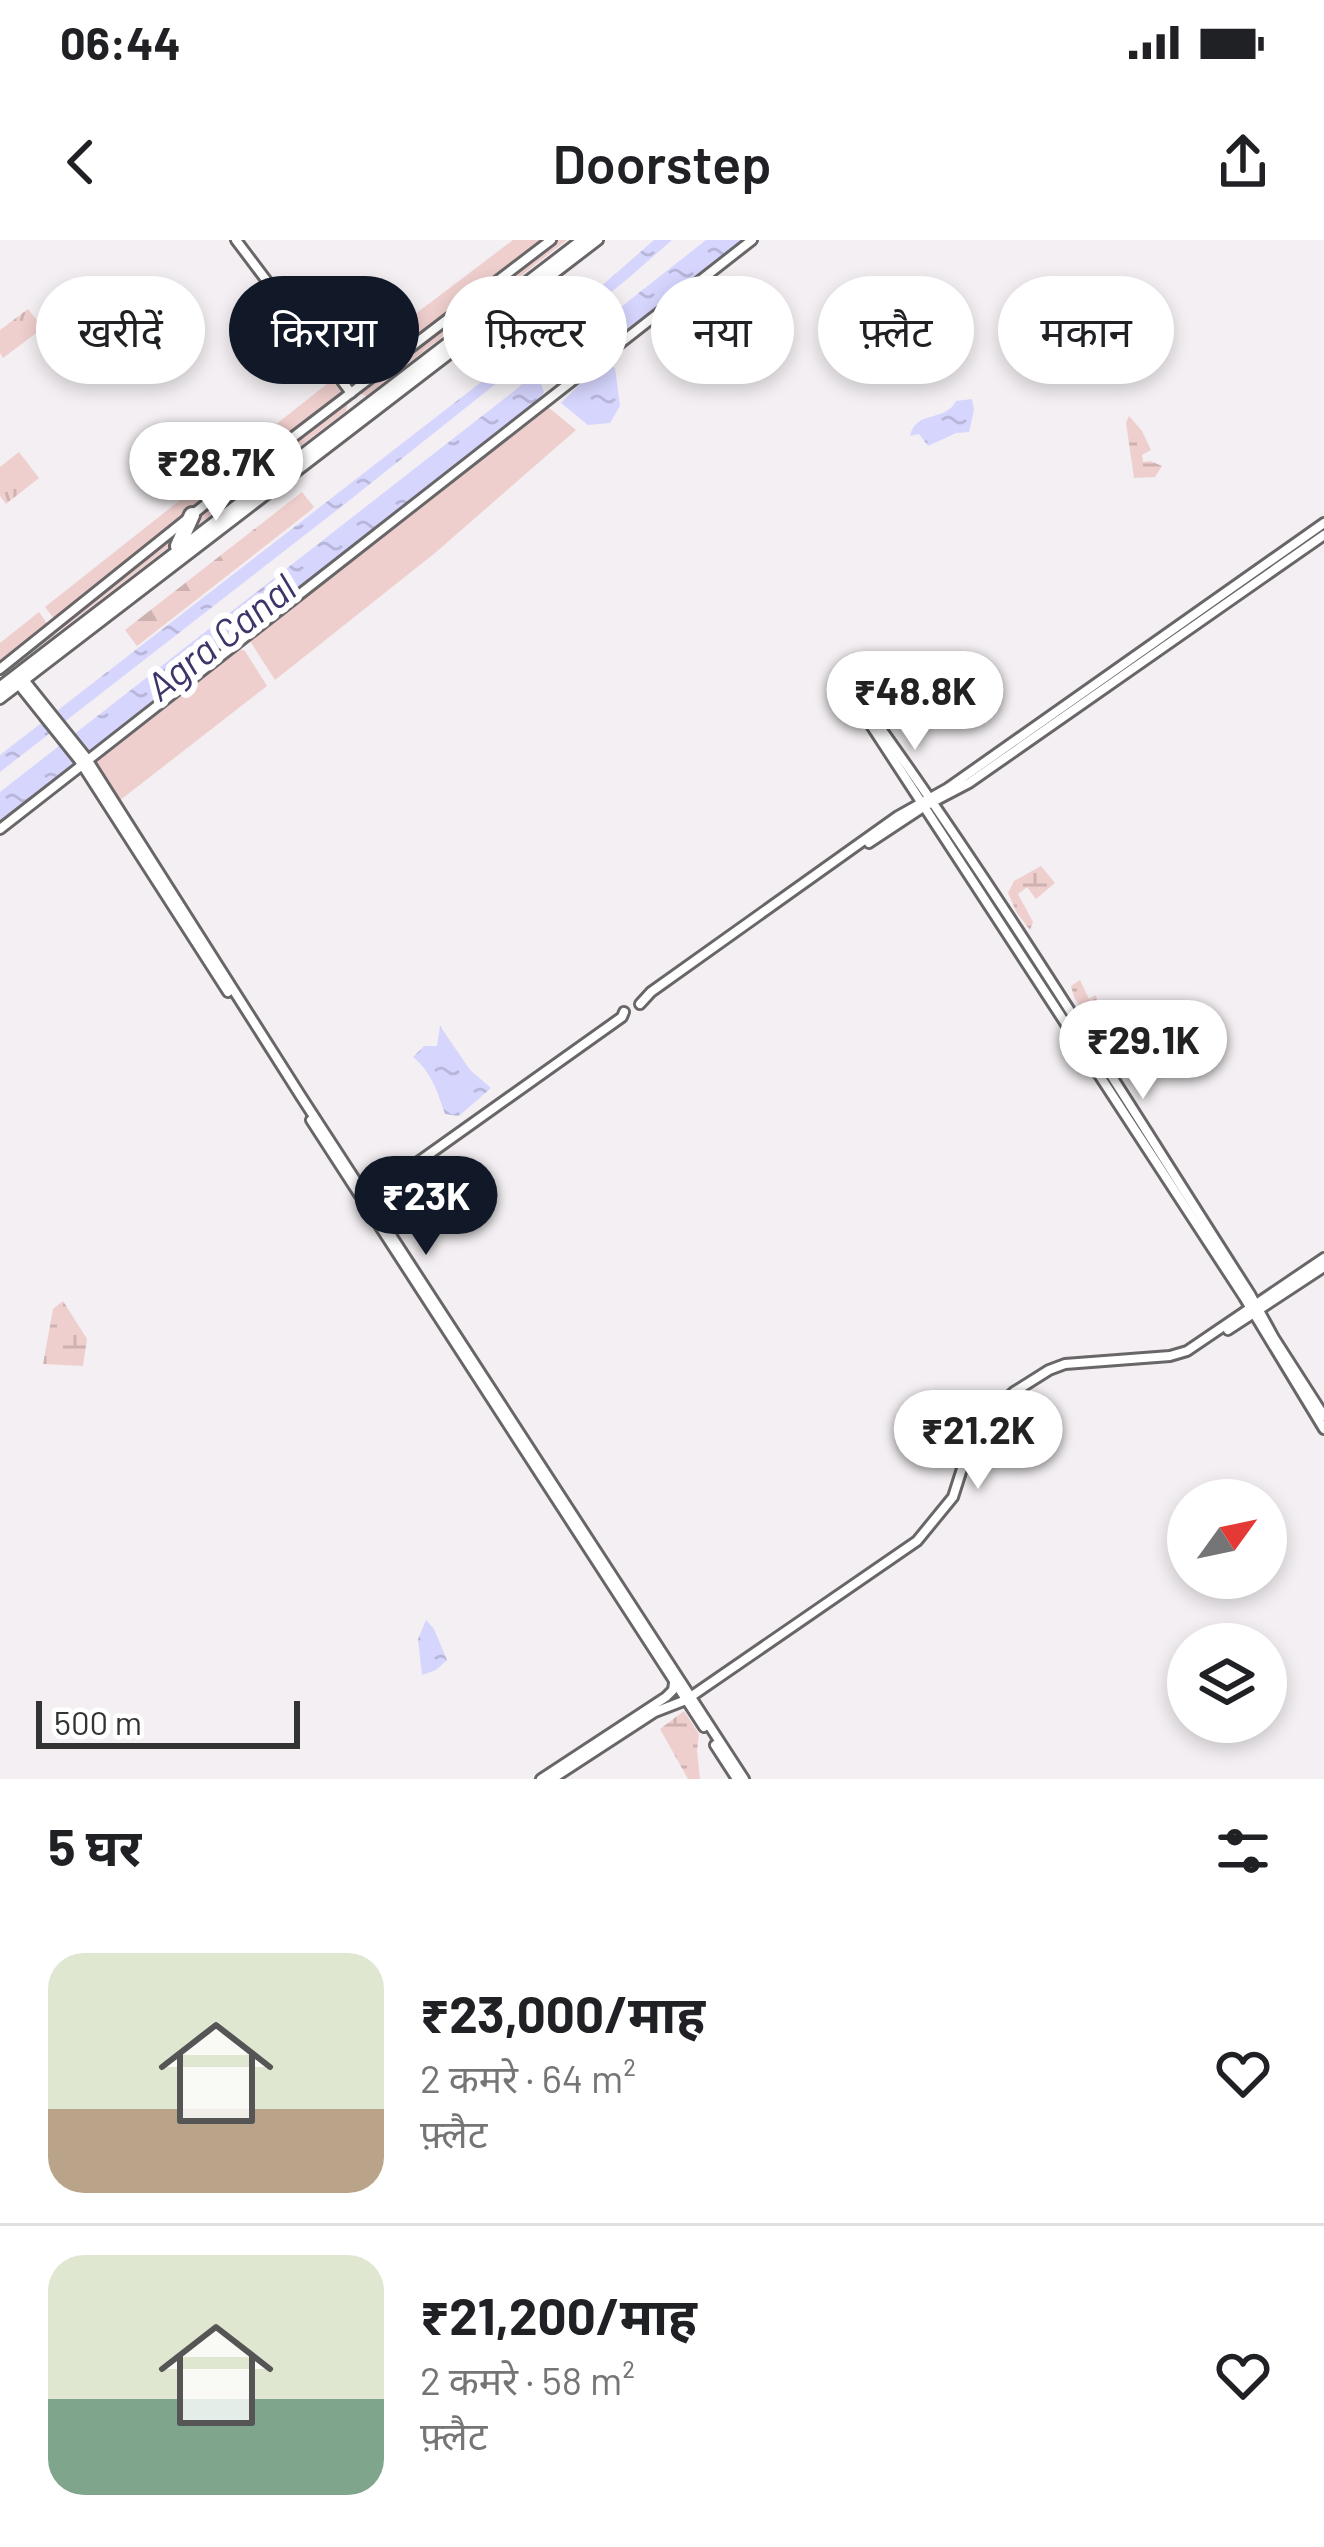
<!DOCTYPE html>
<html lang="hi">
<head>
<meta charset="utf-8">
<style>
	:root { --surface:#fff; --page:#f2f2f2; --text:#202124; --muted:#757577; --line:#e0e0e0; --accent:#111827 }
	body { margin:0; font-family:Barlow,"Noto Sans Devanagari",sans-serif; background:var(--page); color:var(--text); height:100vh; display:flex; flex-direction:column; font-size:45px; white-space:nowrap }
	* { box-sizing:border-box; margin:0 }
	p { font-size:39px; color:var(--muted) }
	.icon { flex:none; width:66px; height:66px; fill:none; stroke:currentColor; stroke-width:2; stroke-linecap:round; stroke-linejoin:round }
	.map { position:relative; height:1539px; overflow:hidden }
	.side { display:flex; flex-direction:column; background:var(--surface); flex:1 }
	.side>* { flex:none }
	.guide { position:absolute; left:36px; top:36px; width:1254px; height:108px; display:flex; gap:24px }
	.needle { width:78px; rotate:57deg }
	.buttons { position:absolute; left:1167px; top:1239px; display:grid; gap:24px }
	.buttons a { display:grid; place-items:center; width:120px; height:120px; border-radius:50%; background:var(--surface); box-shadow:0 6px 18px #0003; font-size:60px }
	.scale { position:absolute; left:36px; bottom:30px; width:264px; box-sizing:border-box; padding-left:12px; border:6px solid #343334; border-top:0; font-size:33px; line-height:42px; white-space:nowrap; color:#343334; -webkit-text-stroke:9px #fff; paint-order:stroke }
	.price { position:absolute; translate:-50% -102px; padding:0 27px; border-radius:42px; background:#fff; color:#222; font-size:39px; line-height:78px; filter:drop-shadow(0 3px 6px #0008) }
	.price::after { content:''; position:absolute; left:50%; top:72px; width:36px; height:27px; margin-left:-18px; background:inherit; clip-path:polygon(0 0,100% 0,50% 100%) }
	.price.current { background:var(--accent); color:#fff }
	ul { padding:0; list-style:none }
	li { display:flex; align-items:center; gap:36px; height:300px; padding:0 48px }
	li+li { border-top:3px solid var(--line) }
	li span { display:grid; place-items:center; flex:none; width:336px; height:240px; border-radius:36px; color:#555 }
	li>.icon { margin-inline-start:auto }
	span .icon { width:144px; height:144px; fill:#fffc; stroke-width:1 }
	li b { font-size:51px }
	h2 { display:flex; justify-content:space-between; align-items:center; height:144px; padding:0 48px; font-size:51px }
	.tag { padding:0 42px; border-radius:54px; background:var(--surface); box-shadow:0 6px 18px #0003; font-size:42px; line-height:108px }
	.tag.current { background:var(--accent); color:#fff }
	.status { display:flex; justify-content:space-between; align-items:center; height:84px; padding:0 60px; background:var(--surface); direction:ltr }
	.status svg { height:33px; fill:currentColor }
	header { display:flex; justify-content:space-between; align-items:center; height:156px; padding:0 48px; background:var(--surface); font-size:54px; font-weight:600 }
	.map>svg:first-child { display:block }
	.grass { fill:#efcfce }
	.forest { fill:url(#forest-firs) }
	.wetland { fill:url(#wetland-marsh) }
	.park { fill:url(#park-tufts) }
	.water { fill:url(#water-ripples) }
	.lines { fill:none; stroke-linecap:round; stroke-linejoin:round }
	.tertiary-casing { stroke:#696668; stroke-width:14 }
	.trunk-casing { stroke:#696668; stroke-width:20 }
	.tertiary { stroke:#fff; stroke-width:8 }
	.trunk { stroke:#fff; stroke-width:14 }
	.labels { text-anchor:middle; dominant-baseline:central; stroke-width:12; stroke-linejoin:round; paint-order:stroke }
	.water-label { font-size:39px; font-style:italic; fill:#3c3568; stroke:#fff }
</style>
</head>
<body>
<div class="status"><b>06:44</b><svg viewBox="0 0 49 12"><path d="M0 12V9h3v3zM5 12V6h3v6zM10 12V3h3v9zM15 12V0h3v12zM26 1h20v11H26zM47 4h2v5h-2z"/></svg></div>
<header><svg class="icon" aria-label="back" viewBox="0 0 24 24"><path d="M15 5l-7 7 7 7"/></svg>Doorstep<svg class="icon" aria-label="share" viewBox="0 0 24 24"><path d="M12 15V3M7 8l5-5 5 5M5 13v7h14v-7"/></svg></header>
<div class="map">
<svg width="1324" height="1539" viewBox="0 0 1324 1539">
	<defs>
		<pattern id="forest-firs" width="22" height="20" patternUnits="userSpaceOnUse" patternTransform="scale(3)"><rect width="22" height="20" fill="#efcfce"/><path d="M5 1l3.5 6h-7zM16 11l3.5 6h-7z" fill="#ceb2b2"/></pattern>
		<pattern id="wetland-marsh" width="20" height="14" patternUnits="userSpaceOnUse" patternTransform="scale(3)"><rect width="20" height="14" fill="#efcfce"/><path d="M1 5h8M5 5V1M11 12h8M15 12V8" fill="none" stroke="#ceb2b2"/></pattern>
		<pattern id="park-tufts" width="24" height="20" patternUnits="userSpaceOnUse" patternTransform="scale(3)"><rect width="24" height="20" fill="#efcfce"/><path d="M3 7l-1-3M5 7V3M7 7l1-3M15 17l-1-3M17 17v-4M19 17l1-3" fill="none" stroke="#ceb2b2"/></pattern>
		<pattern id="water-ripples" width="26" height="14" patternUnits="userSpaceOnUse" patternTransform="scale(3)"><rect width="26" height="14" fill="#d6d5fe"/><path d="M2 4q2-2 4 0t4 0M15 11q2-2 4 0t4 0" fill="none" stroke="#b8b7da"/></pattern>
	</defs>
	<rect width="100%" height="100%" fill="#f3eff2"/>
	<!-- grass -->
	<g class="grass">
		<path d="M513 0H567L366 156 358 152 340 131Z"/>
		<path d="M91 77 99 81 115 103 113 114 105 120 95 117 77 92 81 80Z"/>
		<path d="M332 140 348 161 346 171 62 389 45 367Z"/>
		<path d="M548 167 576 190 435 313 275 440 250 401 259 391Z"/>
		<path d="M39 372 55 395 0 435V403Z"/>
		<path d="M237 408 245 411 267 446 119 561 92 521Z"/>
	</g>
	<!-- forest -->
	<path class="forest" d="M302 252 314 267 310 271 137 406 125 390Z"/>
	<!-- wetland -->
	<g class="wetland">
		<path d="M1129 176 1142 191 1151 210 1142 215 1143 222 1150 221 1162 226 1155 237 1134 238 1126 183Z"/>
		<path d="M1041 626 1055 643 1036 659 1027 647 1018 654 1033 682 1030 690 1017 673 1008 653 1014 641Z"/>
		<path d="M1080 740 1089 759 1096 755 1100 773 1138 810 1126 818 1117 806 1109 812 1074 757 1071 746Z"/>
		<path d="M63 1061 87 1099 83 1126 43 1124 53 1069Z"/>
		<path d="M684 1471 699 1494 697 1510 700 1539H688L660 1489Z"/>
	</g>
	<!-- park -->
	<g class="park">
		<path d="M28 69 43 88 3 118 0 113V90Z"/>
		<path d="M19 212 39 238 6 264 0 256V227Z"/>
	</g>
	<!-- water -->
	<g class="water">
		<path d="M654 0H672L625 41 346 263 0 532V515L573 71Z"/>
		<path d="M706 0H742L557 145 545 136 541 144 544 152 533 167 524 171 0 580V552L518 148 533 132 546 126Z"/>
		<path d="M610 125 615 128 620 166 610 183 588 185 561 163 585 139Z"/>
		<path d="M972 159 974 170 969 192 956 193 928 206 919 194 910 196C916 169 945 183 956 161Z"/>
		<path d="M440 786 470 830 491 848 459 876 445 874C438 853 431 831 413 817L424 806H437Z"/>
		<path d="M426 1380 434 1389 447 1420 436 1430 422 1435 418 1399Z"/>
	</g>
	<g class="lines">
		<!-- tertiary casing -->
		<g class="tertiary-casing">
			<g id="tertiary">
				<path d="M236 0 351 153"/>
				<path d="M0 429 212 259 551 0"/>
				<path d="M25 441 85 516 302 858 744 1539"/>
				<path d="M19 445 79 520 228 752"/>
				<path d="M850 453 1244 1057 1324 1189"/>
				<path d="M853 455 859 458C998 650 1122 854 1250 1054L1274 1098 1324 1176"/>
				<path d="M0 459 598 0"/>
				<path d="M88 520 752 0"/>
				<path d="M0 589 82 525"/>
				<path d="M869 603 925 566 969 543 1324 295"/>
				<path d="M640 764 651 752 898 576 948 548 1324 283"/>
				<path d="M311 880 704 1487"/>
				<path d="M369 957 622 777 624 772"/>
				<path d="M1228 1090 1324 1027"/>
				<path d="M715 1505 737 1539"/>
				<path d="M541 1539 666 1457 673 1450 674 1443"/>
				<path d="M552 1539 655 1472 686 1460 917 1301 953 1257 968 1210 982 1180 1014 1152 1049 1130 1065 1124 1170 1116 1187 1111 1324 1018"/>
			</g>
		</g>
		<!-- trunk casing -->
		<g class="trunk-casing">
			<g id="trunk">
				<path d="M258 224 293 218"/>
				<path d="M178 306 192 275"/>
				<path d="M0 450 586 0"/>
			</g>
		</g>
		<!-- tertiary -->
		<use href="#tertiary" class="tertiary"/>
		<!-- trunk -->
		<use href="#trunk" class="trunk"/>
	</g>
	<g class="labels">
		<!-- water labels -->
		<g class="water-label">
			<text transform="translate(220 396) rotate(-38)">Agra Canal</text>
		</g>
	</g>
</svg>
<div class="buttons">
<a><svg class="needle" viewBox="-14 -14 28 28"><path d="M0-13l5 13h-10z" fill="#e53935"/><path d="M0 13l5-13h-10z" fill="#757577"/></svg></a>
<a><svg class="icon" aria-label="layers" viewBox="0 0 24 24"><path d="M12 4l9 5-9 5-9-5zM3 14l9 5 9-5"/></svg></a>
</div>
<div class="scale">500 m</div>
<b class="price" style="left:216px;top:284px">₹28.7K</b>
<b class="price" style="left:915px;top:513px">₹48.8K</b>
<b class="price" style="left:1143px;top:862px">₹29.1K</b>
<b class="price current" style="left:426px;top:1018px">₹23K</b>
<b class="price" style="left:978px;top:1252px">₹21.2K</b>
<div class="guide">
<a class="tag">खरीदें</a>
<a class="tag current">किराया</a>
<a class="tag">फ़िल्टर</a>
<a class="tag">नया</a>
<a class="tag">फ़्लैट</a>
<a class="tag">मकान</a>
</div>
</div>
<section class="side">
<h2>5 घर<svg class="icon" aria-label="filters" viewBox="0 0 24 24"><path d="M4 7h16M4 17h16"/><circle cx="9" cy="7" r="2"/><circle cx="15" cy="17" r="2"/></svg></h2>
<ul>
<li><span style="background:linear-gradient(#dfe7d0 65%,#b9a48a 0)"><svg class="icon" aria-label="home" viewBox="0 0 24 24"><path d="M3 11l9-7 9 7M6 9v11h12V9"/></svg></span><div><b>₹23,000/माह</b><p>2 कमरे · 64 m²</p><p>फ़्लैट</p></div><svg class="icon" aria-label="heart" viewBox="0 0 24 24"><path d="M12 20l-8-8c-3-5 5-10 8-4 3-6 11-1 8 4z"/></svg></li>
<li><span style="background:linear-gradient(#dfe7d0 60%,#7fa58c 0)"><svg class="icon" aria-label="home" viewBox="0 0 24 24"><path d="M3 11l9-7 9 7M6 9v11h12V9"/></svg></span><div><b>₹21,200/माह</b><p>2 कमरे · 58 m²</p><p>फ़्लैट</p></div><svg class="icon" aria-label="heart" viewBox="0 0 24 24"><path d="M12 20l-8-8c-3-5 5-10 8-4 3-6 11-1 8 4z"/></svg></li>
</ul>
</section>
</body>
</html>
